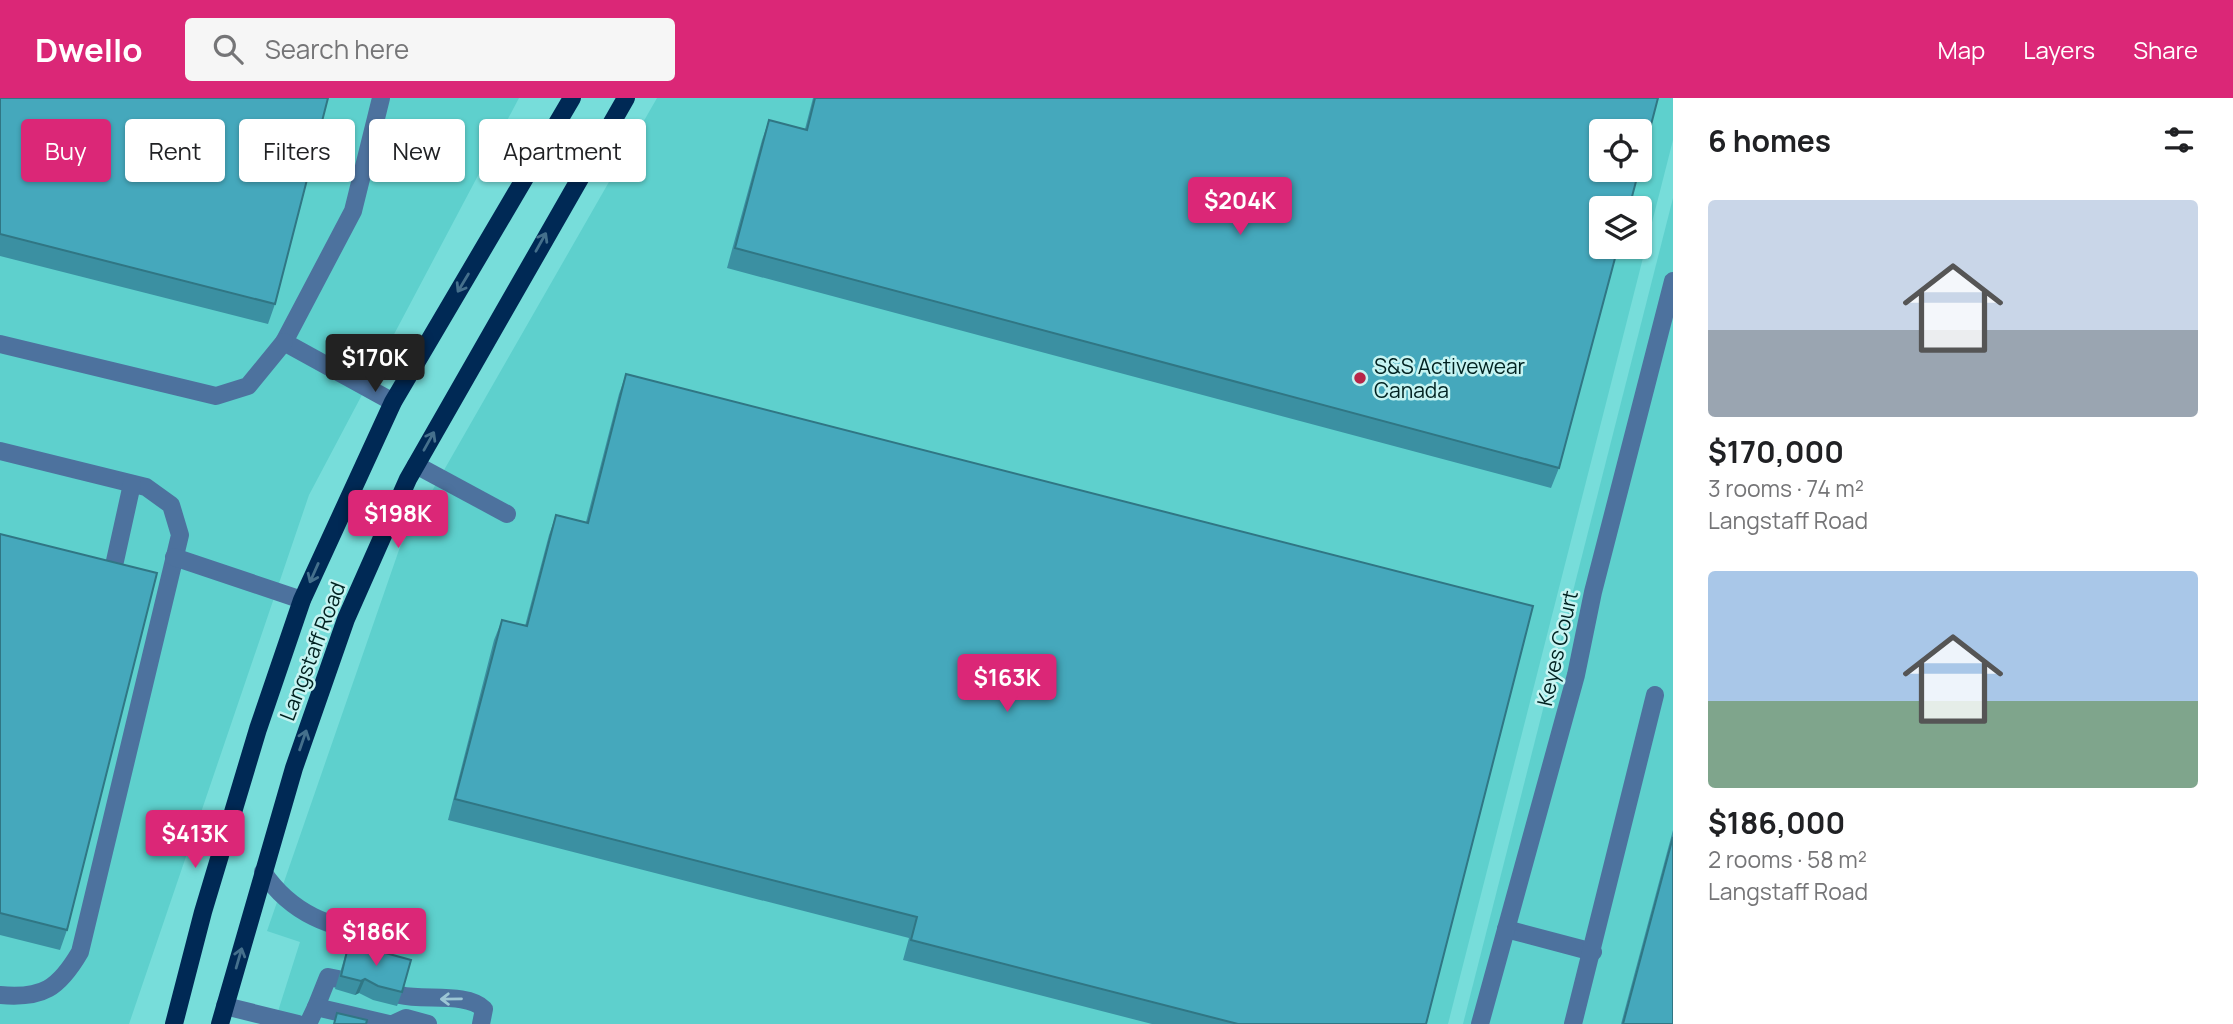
<!DOCTYPE html>
<html lang="en">
<head>
<meta charset="utf-8">
<style>
	:root { --surface:#fff; --page:#f6f6f6; --text:#202124; --muted:#757577; --accent:#db2777 }
	body { margin:0; font-family:Manrope,sans-serif; background:var(--page); color:var(--text); height:100vh; display:flex; flex-direction:column; font-size:26px; white-space:nowrap }
	* { box-sizing:border-box; margin:0 }
	p { font-size:23px; color:var(--muted) }
	.icon { flex:none; width:38px; height:38px; fill:none; stroke:currentColor; stroke-width:2; stroke-linecap:round; stroke-linejoin:round }
	.map { position:relative; flex:1; overflow:hidden }
	.drawer { display:flex; flex-direction:column; background:var(--surface); width:560px }
	.drawer>* { flex:none }
	.hud { position:absolute; left:21px; top:21px; width:665px; height:63px; display:flex; gap:14px }
	.fabs { position:absolute; left:1589px; top:21px; display:grid; gap:14px }
	.fabs a { display:grid; place-items:center; width:63px; height:63px; border-radius:7px; background:var(--surface); box-shadow:0 2px 5px #0004; font-size:35px }
	.price { position:absolute; translate:-50% -60px; padding:0 16px; border-radius:7px; background:var(--accent); color:#fff; font-size:23px; line-height:46px; filter:drop-shadow(0 2px 4px #0008) }
	.price::after { content:''; position:absolute; left:50%; top:42px; width:21px; height:16px; margin-left:-10px; background:inherit; clip-path:polygon(0 0,100% 0,50% 100%) }
	.price.on { background:#222; color:#fff }
	ul { padding:0; list-style:none }
	li { display:grid; align-content:center; gap:14px; height:371px; padding:0 35px }
	li span { display:grid; place-items:center; height:217px; border-radius:7px; color:#555 }
	li>.icon { margin-inline-start:auto }
	span .icon { width:126px; height:126px; fill:#fffc; stroke-width:1 }
	li b { font-size:30px }
	h2 { display:flex; justify-content:space-between; align-items:center; height:84px; padding:0 35px; font-size:30px }
	.pill { padding:0 24px; border-radius:7px; background:var(--surface); box-shadow:0 2px 5px #0004; font-size:24px; line-height:63px }
	.pill.on { background:var(--accent); color:#fff }
	header { display:flex; align-items:center; gap:42px; box-sizing:border-box; height:98px; padding:0 35px; background:var(--accent); color:#fff }
	header strong { font-size:33px }
	nav { display:flex; gap:38px; margin-inline-start:auto; font-size:24px }
	.search { width:490px; height:63px; background:var(--page); display:flex; align-items:center; gap:18px; box-sizing:border-box; padding:0 24px; border-radius:7px; color:var(--muted); font-size:26px }
	main { display:flex; flex:1; min-height:0 }
	.map>svg:first-child { display:block }
	.built { fill:#5ed0cd; fill-rule:evenodd }
	.lines { fill:none; stroke-linecap:round; stroke-linejoin:round }
	.minor { stroke:#4d729e; stroke-width:18 }
	.major { stroke:#002955; stroke-width:18 }
	.wall { fill:#3b90a2 }
	.shaded-wall { fill:#307684 }
	.building { fill:#45a8bc; stroke:#307684; stroke-width:2 }
	.oneway { stroke:#45708c }
	.oneway2 { stroke:#9cc6d5 }
	.poi-dot { fill:#b72649; stroke:#c6f4f2; stroke-width:2.5 }
	.labels { text-anchor:middle; dominant-baseline:central; stroke-width:5; stroke-linejoin:round; paint-order:stroke }
	.poi-label { font-size:21px; fill:#002120; stroke:#c6f4f2; text-anchor:start }
	.street-label { font-size:21px; fill:#002120; stroke:#c6f4f2 }
</style>
</head>
<body>
<header>
<strong>Dwello</strong>
<div class="search"><svg class="icon" aria-label="search" viewBox="0 0 24 24"><circle cx="10" cy="10" r="6"/><path d="M15 15l6 6"/></svg>Search here</div>
<nav><a>Map</a><a>Layers</a><a>Share</a></nav>
</header>
<main>
<div class="map">
<svg width="1673" height="926" viewBox="0 0 1673 926">
	<rect width="100%" height="100%" fill="#77ddda"/>
	<!-- built -->
	<g class="built">
		<path d="M0 0H519L309 397 129 926H0Z"/>
		<path d="M657 0H1673V42L1448 926H274L300 844 267 833 400 449ZM1601 33H1640V72H1601ZM1601 110H1640V149H1601Z"/>
		<path d="M1673 100V926H1463Z"/>
	</g>
	<g class="lines">
		<!-- minor -->
		<g class="minor">
			<path d="M381 0 353 113 284 244 393 304"/>
			<path d="M0 246 216 298 248 288 284 244"/>
			<path d="M0 353 146 389 171 407 180 437 80 854C59 890 43 901 0 897"/>
			<path d="M416 367 507 416"/>
			<path d="M174 459 302 502"/>
			<path d="M115 463 132 386"/>
			<path d="M263 774C292 817 330 829 379 838"/>
			<path d="M1506 831 1593 854"/>
			<path d="M400 897C424 903 467 894 484 911L481 926"/>
			<path d="M225 908 298 926"/>
			<path d="M316 909 328 879 338 881"/>
			<path d="M308 926 316 909 389 926"/>
			<path d="M393 926 406 920 428 926"/>
			<path d="M1480 926 1576 577 1593 494 1673 183"/>
			<path d="M1573 926 1655 597"/>
		</g>
		<!-- major -->
		<g class="major">
			<path d="M174 926 203 814 258 631 302 502 393 304 572 0"/>
			<path d="M220 926 294 670 346 521 408 381 626 0"/>
		</g>
	</g>
	<!-- wall -->
	<g class="wall">
		<path d="M0 0 275 206 268 226 0 158Z"/>
		<path d="M813 0H1658L1559 370 1551 390 727 170 762 42 769 22 805 31Z"/>
		<path d="M626 276 1426 926H1152L903 862 909 840 448 722 494 542 502 522 525 528 549 437 556 417 586 424 619 296Z"/>
		<path d="M0 436 67 832 60 852 0 837Z"/>
		<path d="M1673 732V926H1621Z"/>
		<path d="M349 845 402 894 397 908 373 902 359 895 355 897 335 891Z"/>
	</g>
	<!-- shaded-wall -->
	<path class="shaded-wall" d="M365 881 359 895 355 897 361 883Z"/>
	<!-- building -->
	<g class="building">
		<path d="M0 0H328L275 206 0 136Z"/>
		<path d="M815 0H1658L1640 69V33H1601V72H1639L1629 110H1601V149H1618L1559 370 735 150 769 22 807 32Z"/>
		<path d="M626 276 1533 508 1426 926H1238L911 842 917 819 455 701 502 522 527 528 556 417 588 425Z"/>
		<path d="M0 436 157 475 67 832 0 815Z"/>
		<path d="M1673 739V926H1623Z"/>
		<path d="M349 845 411 862 402 894 378 888 365 881 361 883 341 878Z"/>
		<path d="M337 915 367 922 366 926H334Z"/>
	</g>
	<!-- one-way arrows -->
	<defs><path id="oneway-shaft" d="M-6 0H5M1.5-3L5.5 0L1.5 3" fill="none" stroke-width="1.6" stroke-linecap="round" stroke-linejoin="round" transform="scale(1.75)"/></defs>
	<g class="oneway">
		<use href="#oneway-shaft" transform="translate(541 144) rotate(-61)"/>
		<use href="#oneway-shaft" transform="translate(463 185) rotate(121)"/>
		<use href="#oneway-shaft" transform="translate(429 343) rotate(-61)"/>
		<use href="#oneway-shaft" transform="translate(314 475) rotate(114)"/>
		<use href="#oneway-shaft" transform="translate(303 642) rotate(-71)"/>
		<use href="#oneway-shaft" transform="translate(239 860) rotate(-74)"/>
	</g>
	<use class="oneway2" href="#oneway-shaft" transform="translate(451 901) rotate(179)"/>
	<!-- markers -->
	<circle class="poi-dot" cx="1360" cy="280" r="7"/>
	<g class="labels">
		<!-- poi labels -->
		<g class="poi-label">
			<text x="1374" y="268">S&amp;S Activewear<tspan x="1374" dy="24">Canada</tspan></text>
		</g>
		<!-- street labels -->
		<g class="street-label">
			<text transform="translate(1557 550) rotate(-77)">Keyes Court</text>
			<text transform="translate(312 553) rotate(-69)">Langstaff Road</text>
		</g>
	</g>
</svg>
<div class="fabs">
<a><svg class="icon" aria-label="locate" viewBox="0 0 24 24"><circle cx="12" cy="12" r="6"/><path d="M12 2v4M12 18v4M2 12h4M18 12h4"/></svg></a>
<a><svg class="icon" aria-label="layers" viewBox="0 0 24 24"><path d="M12 4l9 5-9 5-9-5zM3 14l9 5 9-5"/></svg></a>
</div>
<b class="price" style="left:1240px;top:139px">$204K</b>
<b class="price on" style="left:375px;top:296px">$170K</b>
<b class="price" style="left:398px;top:452px">$198K</b>
<b class="price" style="left:1007px;top:616px">$163K</b>
<b class="price" style="left:195px;top:772px">$413K</b>
<b class="price" style="left:376px;top:870px">$186K</b>
<div class="hud">
<a class="pill on">Buy</a>
<a class="pill">Rent</a>
<a class="pill">Filters</a>
<a class="pill">New</a>
<a class="pill">Apartment</a>
</div>
</div>
<section class="drawer">
<h2>6 homes<svg class="icon" aria-label="filters" viewBox="0 0 24 24"><path d="M4 7h16M4 17h16"/><circle cx="9" cy="7" r="2"/><circle cx="15" cy="17" r="2"/></svg></h2>
<ul>
<li><span style="background:linear-gradient(#c9d6e8 60%,#9aa5b1 0)"><svg class="icon" aria-label="home" viewBox="0 0 24 24"><path d="M3 11l9-7 9 7M6 9v11h12V9"/></svg></span><div><b>$170,000</b><p>3 rooms · 74 m²</p><p>Langstaff Road</p></div></li>
<li><span style="background:linear-gradient(#a9c7e8 60%,#7fa58c 0)"><svg class="icon" aria-label="home" viewBox="0 0 24 24"><path d="M3 11l9-7 9 7M6 9v11h12V9"/></svg></span><div><b>$186,000</b><p>2 rooms · 58 m²</p><p>Langstaff Road</p></div></li>
</ul>
</section>
</main>
</body>
</html>
